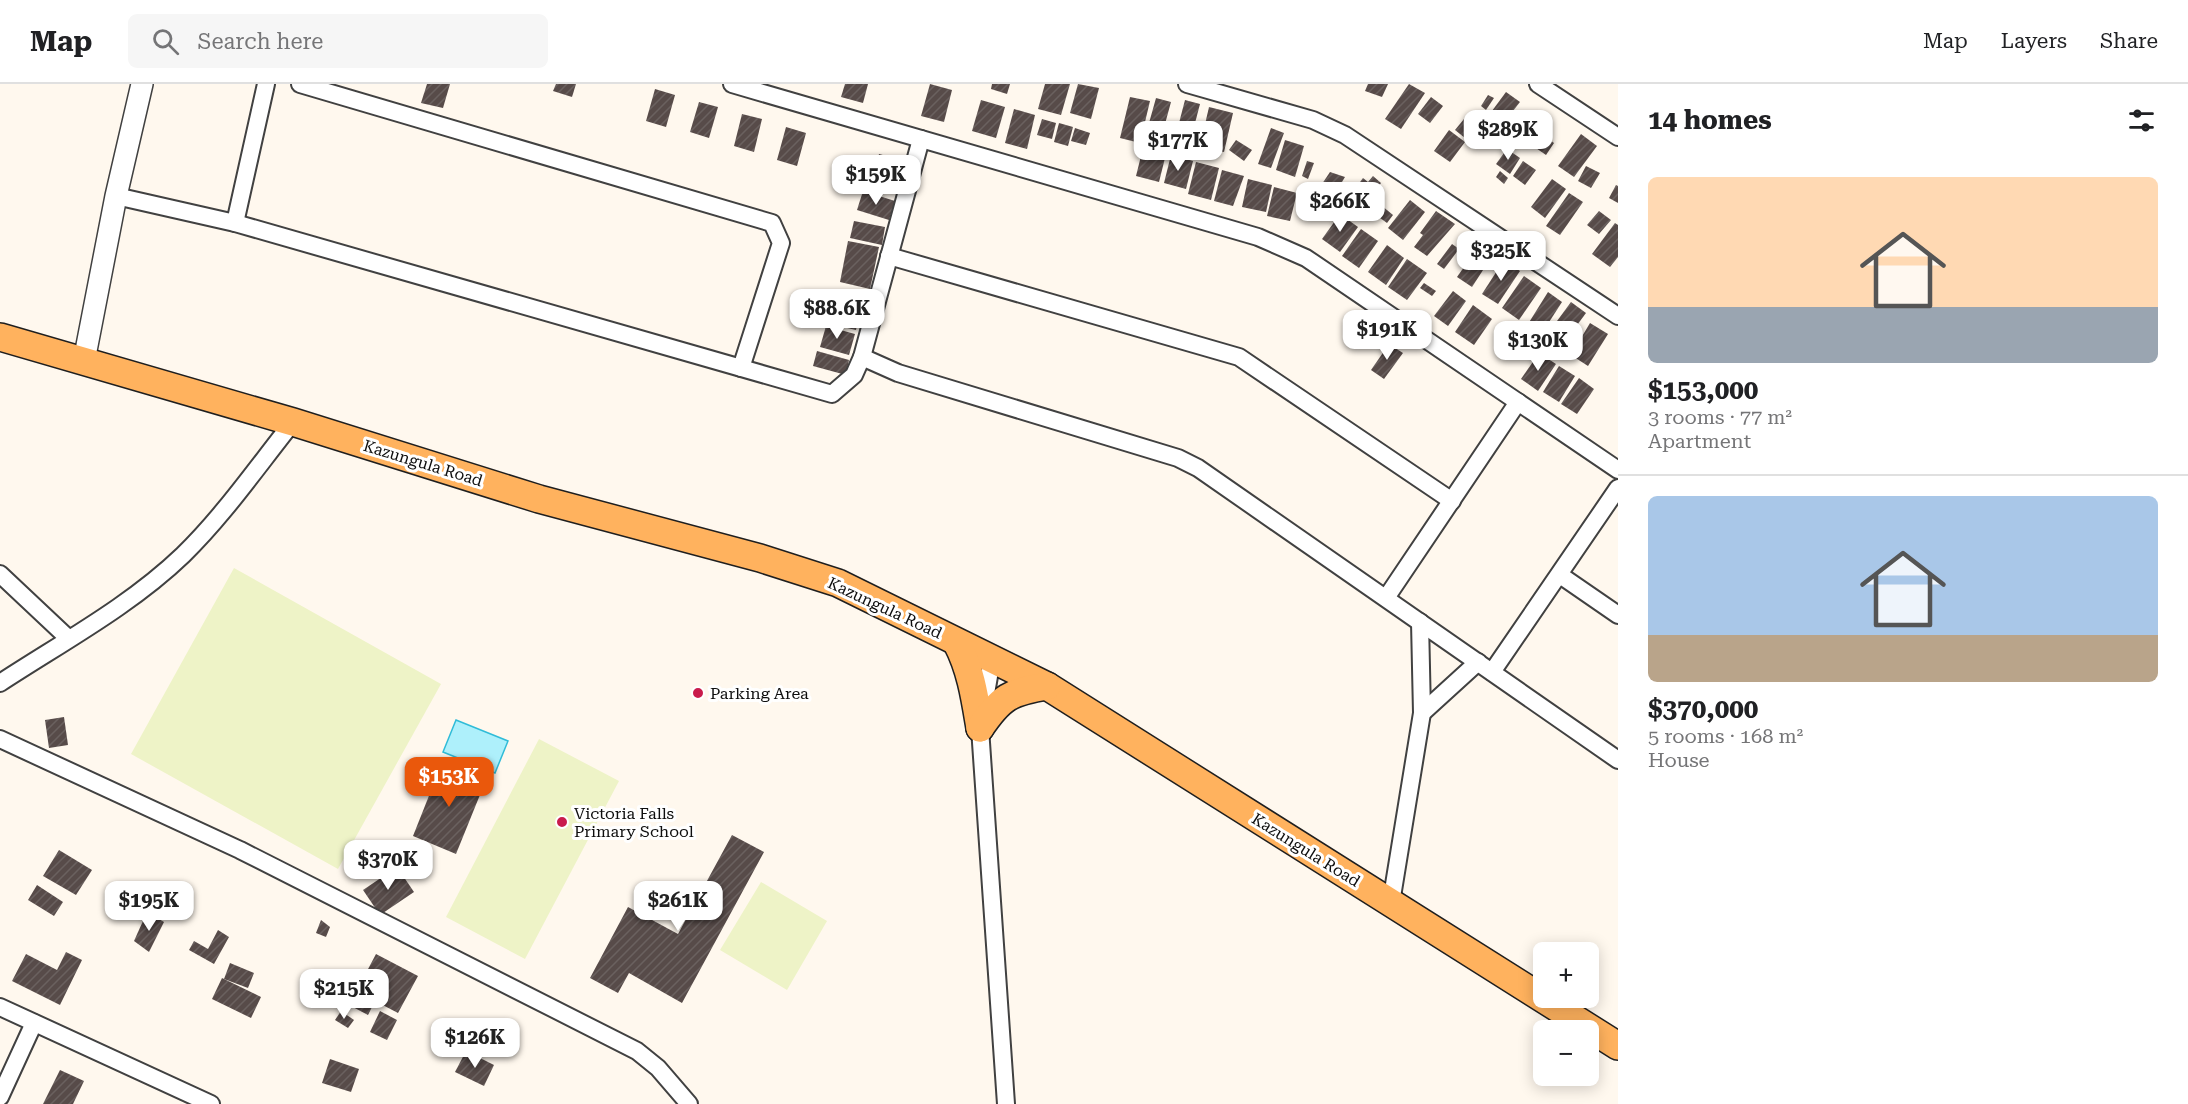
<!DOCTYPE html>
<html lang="en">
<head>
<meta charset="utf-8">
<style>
	:root { --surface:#fff; --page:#f6f6f6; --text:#202124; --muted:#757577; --line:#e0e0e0; --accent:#ea580c }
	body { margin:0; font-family:"Roboto Serif",serif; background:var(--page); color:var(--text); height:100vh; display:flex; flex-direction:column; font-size:22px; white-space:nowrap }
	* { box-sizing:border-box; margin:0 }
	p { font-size:20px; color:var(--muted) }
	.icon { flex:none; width:33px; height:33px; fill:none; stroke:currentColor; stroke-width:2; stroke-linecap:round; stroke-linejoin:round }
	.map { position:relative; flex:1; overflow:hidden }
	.drawer { display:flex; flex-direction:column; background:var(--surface); width:570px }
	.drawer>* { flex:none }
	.fabs { position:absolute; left:1533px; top:858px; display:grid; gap:12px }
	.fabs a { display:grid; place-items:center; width:66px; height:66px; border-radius:9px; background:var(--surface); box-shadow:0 3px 15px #0003; font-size:30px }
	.price { position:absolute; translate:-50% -51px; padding:0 14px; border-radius:12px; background:#fff; color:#222; font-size:20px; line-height:39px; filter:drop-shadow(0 2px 3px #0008) }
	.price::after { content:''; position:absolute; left:50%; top:36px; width:18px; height:14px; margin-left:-9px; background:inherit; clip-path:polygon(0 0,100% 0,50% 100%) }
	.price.current { background:var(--accent); color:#fff }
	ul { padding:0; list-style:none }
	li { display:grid; align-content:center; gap:12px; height:318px; padding:0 30px }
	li+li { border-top:2px solid var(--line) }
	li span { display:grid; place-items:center; height:186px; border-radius:9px; color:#555 }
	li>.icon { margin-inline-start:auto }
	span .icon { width:108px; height:108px; fill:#fffc; stroke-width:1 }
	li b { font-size:26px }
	h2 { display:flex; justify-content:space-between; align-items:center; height:72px; padding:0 30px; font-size:26px }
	header { display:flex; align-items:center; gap:36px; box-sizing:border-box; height:84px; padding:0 30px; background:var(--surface); border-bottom:2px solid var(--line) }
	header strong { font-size:28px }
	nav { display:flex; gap:33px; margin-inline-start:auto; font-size:21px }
	.search { width:420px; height:54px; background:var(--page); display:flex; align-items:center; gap:15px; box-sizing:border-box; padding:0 21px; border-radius:9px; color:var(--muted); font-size:22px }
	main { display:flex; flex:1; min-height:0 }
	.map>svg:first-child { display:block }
	.pitch { fill:#eef3c7 }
	.water { fill:#aef0fb; stroke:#30bcd8; stroke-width:1.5 }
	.building { fill:url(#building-hatch) }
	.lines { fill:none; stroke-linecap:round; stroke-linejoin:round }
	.minor-casing { stroke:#414141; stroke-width:20 }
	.tertiary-casing { stroke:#414141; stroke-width:24 }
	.primary-casing { stroke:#1f1f1f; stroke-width:30 }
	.minor { stroke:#fff; stroke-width:16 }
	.tertiary { stroke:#fff; stroke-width:21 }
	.primary { stroke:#ffb25e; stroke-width:27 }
	.poi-dot { fill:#c91b4c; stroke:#fff; stroke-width:2 }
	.labels { text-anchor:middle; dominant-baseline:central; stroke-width:6; stroke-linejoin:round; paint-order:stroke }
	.street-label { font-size:16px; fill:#0e0e0e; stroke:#fff }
	.poi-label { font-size:16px; fill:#0e0e0e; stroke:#fff; text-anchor:start }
</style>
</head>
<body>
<header>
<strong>Map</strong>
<div class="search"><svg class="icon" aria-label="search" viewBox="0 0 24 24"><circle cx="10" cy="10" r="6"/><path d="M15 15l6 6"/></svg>Search here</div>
<nav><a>Map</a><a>Layers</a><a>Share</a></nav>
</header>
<main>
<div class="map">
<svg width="1618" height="1020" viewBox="0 0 1618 1020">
	<defs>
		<pattern id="building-hatch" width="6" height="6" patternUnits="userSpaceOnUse" patternTransform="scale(1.5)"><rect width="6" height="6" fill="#574b49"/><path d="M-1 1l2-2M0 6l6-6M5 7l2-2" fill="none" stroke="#6a615f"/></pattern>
	</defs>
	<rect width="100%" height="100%" fill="#fff8ee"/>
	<!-- pitch -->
	<g class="pitch">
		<path d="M234 484 441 600 338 785 131 670Z"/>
		<path d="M539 655 619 697 525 875 446 833Z"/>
		<path d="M761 798 827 837 787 906 720 866Z"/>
	</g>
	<!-- water -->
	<path class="water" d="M456 636 508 657 495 689 443 668Z"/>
	<!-- building -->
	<g class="building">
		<path d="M427 0H450L443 24 421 19Z"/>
		<path d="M556 0H576L572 13 553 7Z"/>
		<path d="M845 0H868L863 19 841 13Z"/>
		<path d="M930 0 952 6 944 38 921 32Z"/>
		<path d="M992 0H1010L1007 10 991 5Z"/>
		<path d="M1045 0H1070L1061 31 1038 25Z"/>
		<path d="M1078 0 1099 4 1091 35 1070 29Z"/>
		<path d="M1368 0H1388L1382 13 1365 7Z"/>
		<path d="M1409 0 1425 9 1401 45 1385 35Z"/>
		<path d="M655 5 675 11 666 43 646 37Z"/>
		<path d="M1506 8 1520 18 1502 41 1489 31Z"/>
		<path d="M1488 11 1494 14 1486 26 1481 22Z"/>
		<path d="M1130 13 1150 17 1140 59 1120 54Z"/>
		<path d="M1431 13 1443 22 1430 39 1418 30Z"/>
		<path d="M1156 14 1171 18 1165 40 1172 42 1166 64 1144 57Z"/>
		<path d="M981 16 1005 23 996 54 972 47Z"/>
		<path d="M1185 16 1200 20 1194 43 1179 39Z"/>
		<path d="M699 18 718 23 709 54 690 48Z"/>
		<path d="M1209 23 1233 29 1224 68 1200 62Z"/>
		<path d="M1014 25 1035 31 1027 65 1005 59Z"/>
		<path d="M742 30 762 35 754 68 734 62Z"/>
		<path d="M1042 35 1056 39 1052 55 1037 51Z"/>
		<path d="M1464 35 1473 42 1465 54 1455 46Z"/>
		<path d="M1059 39 1073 43 1068 62 1054 58Z"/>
		<path d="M1528 41 1538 49 1528 62 1517 53Z"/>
		<path d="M786 43 806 49 797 82 777 76Z"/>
		<path d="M1075 44 1090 49 1086 61 1071 57Z"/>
		<path d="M1271 44 1284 49 1271 84 1258 80Z"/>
		<path d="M1449 46 1465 58 1450 78 1434 67Z"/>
		<path d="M1483 48 1490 54 1482 65 1475 60Z"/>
		<path d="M1542 50 1554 59 1546 71 1533 62Z"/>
		<path d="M1581 50 1597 62 1574 93 1558 82Z"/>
		<path d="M1236 56 1252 66 1244 77 1229 66Z"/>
		<path d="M1285 56 1304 62 1295 93 1276 86Z"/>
		<path d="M1143 64 1166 70 1159 98 1136 92Z"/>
		<path d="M1507 65 1520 74 1510 90 1496 80Z"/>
		<path d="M879 70 902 76 894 108 871 102Z"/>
		<path d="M1171 71 1193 77 1186 105 1164 99Z"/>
		<path d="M1307 77 1314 79 1308 95 1302 92Z"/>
		<path d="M1523 77 1536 86 1525 101 1513 92Z"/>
		<path d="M1196 78 1219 84 1211 116 1188 110Z"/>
		<path d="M1586 82 1600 89 1591 104 1578 97Z"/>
		<path d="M1222 86 1244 92 1233 122 1214 117Z"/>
		<path d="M1500 87 1508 94 1504 100 1496 93Z"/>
		<path d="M1330 88 1345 93 1336 108 1322 100Z"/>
		<path d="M1373 92 1381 99 1360 128 1346 117 1363 94 1368 98Z"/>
		<path d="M1248 95 1272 101 1266 128 1242 123Z"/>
		<path d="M1552 95 1566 105 1545 134 1531 123Z"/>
		<path d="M1616 101 1618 102V119L1609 114Z"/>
		<path d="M1274 103 1297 109 1290 137 1267 132Z"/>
		<path d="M863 107 895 117 889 136 857 126Z"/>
		<path d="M1569 109 1583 118 1560 151 1546 142Z"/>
		<path d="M1410 116 1425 128 1403 156 1388 144Z"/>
		<path d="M1376 117 1393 131 1387 139 1369 126Z"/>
		<path d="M1436 127 1455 140 1427 172 1414 163 1423 151 1420 149Z"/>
		<path d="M1599 127 1611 136 1599 150 1587 141Z"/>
		<path d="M1340 130 1358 143 1340 168 1322 155Z"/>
		<path d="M854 137 885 143 882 161 850 154Z"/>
		<path d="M1615 139 1618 141V173L1610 183 1592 170Z"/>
		<path d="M1361 145 1378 157 1359 184 1342 172Z"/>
		<path d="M848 157 879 163 870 205 840 198Z"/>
		<path d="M1452 160 1459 165 1444 185 1437 180Z"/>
		<path d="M1387 161 1404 174 1386 201 1368 188Z"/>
		<path d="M1471 173 1485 183 1472 203 1457 193Z"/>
		<path d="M1407 175 1427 189 1407 216 1388 203Z"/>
		<path d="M1504 176 1520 187 1498 220 1482 210Z"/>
		<path d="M1524 192 1541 204 1519 236 1502 224Z"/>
		<path d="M1424 199 1436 207 1432 212 1420 204Z"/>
		<path d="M1453 207 1466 217 1448 242 1434 232Z"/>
		<path d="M1548 208 1562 218 1542 249 1528 240Z"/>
		<path d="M1571 218 1586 229 1561 263 1546 252Z"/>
		<path d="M830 220 860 227 856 246 825 239Z"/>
		<path d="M1473 221 1492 235 1474 261 1455 248Z"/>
		<path d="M1590 239 1608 250 1588 282 1571 271Z"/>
		<path d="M826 242 855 250 849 271 820 263Z"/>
		<path d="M1389 260 1403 269 1384 295 1371 286Z"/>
		<path d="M817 267 849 276 846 291 813 282Z"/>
		<path d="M1539 269 1556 280 1538 307 1521 295Z"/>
		<path d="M1559 282 1575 292 1559 318 1543 308Z"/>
		<path d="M1579 294 1594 305 1577 330 1561 320Z"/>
		<path d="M64 633 68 661 49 664 45 636Z"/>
		<path d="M442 679 486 696 456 770 413 752Z"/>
		<path d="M732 751 764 768 682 919 629 889 618 909 590 894 628 823 678 850Z"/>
		<path d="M59 766 92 786 76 811 43 792Z"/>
		<path d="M397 783 414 808 380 831 363 806Z"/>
		<path d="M37 801 63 818 54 832 28 816Z"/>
		<path d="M147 828 164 838 149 868 134 857Z"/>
		<path d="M321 836 330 843 326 853 316 849Z"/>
		<path d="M218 846 229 853 214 880 189 866 194 857 208 865Z"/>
		<path d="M66 868 82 876 60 921 12 897 26 870 57 886Z"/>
		<path d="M376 870 418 892 398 929 375 917 368 931 349 921Z"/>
		<path d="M230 879 254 889 248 904 224 895Z"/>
		<path d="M222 894 261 913 251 934 212 915Z"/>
		<path d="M341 927 354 936 348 944 335 936Z"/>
		<path d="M380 927 397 936 387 956 370 948Z"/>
		<path d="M466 967 494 981 484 1002 455 988Z"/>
		<path d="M330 975 359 985 351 1008 322 999Z"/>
		<path d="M60 986 84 997 73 1020H43Z"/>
	</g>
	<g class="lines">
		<!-- minor casing -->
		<g class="minor-casing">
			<g id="minor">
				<path d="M300 0 772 139 781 159 741 284"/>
				<path d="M732 0 1258 153 1306 174 1618 386"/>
				<path d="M1187 0 1313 36 1345 51 1618 232"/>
				<path d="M1538 0 1618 53"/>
				<path d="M116 112 235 139 832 310 854 291 862 273 921 55"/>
				<path d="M235 139 266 0"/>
				<path d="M889 172 1239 273 1452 417"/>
				<path d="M862 273 898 289 1178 374 1198 384 1618 676"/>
				<path d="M0 490 68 554"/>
				<path d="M1560 491 1618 531"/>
				<path d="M1386 514 1518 318"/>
				<path d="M992 575 980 644 1006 1020"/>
				<path d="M1492 588 1618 404"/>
				<path d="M0 599C61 559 130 522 183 471 224 431 257 383 293 338"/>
				<path d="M1422 629 1478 578"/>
				<path d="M0 655 240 766 637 967 658 984 689 1020"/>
				<path d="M1391 819 1422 629 1420 538"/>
				<path d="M0 923 211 1020"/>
				<path d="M0 1013 34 939"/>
			</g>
		</g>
		<!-- tertiary casing -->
		<g class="tertiary-casing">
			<path id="tertiary" d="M84 277 116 112 142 0"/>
		</g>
		<!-- primary casing -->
		<g class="primary-casing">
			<g id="primary">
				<path d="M0 253 293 338 539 415 760 474 838 499 1047 602 1618 962"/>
				<path d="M957 559C971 586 975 614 980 644"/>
				<path d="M980 644C1001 613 1010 608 1047 602"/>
			</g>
		</g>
		<!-- minor -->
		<use href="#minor" class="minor"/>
		<!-- tertiary -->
		<use href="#tertiary" class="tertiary"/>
		<!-- primary -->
		<use href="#primary" class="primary"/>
	</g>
	<!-- markers -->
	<g class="poi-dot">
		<circle cx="698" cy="609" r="6"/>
		<circle cx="562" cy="738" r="6"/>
	</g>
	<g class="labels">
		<!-- street labels -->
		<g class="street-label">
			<text transform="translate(423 379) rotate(17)">Kazungula Road</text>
			<text transform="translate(885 524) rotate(25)">Kazungula Road</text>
			<text transform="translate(1306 766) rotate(32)">Kazungula Road</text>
		</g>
		<!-- poi labels -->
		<g class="poi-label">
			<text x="710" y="609">Parking Area</text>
			<text x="574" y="729">Victoria Falls<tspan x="574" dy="18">Primary School</tspan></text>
		</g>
	</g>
</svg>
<div class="fabs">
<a>+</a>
<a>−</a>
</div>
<b class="price" style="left:1508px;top:77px">$289K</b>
<b class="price" style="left:1178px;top:88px">$177K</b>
<b class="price" style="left:876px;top:122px">$159K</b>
<b class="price" style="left:1340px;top:149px">$266K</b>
<b class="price" style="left:1501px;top:198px">$325K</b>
<b class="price" style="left:837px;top:256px">$88.6K</b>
<b class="price" style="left:1387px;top:277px">$191K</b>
<b class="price" style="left:1538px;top:288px">$130K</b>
<b class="price current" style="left:449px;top:724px">$153K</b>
<b class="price" style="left:388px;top:807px">$370K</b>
<b class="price" style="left:149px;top:848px">$195K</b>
<b class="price" style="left:678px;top:848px">$261K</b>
<b class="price" style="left:344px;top:936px">$215K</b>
<b class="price" style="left:475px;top:985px">$126K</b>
</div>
<section class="drawer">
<h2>14 homes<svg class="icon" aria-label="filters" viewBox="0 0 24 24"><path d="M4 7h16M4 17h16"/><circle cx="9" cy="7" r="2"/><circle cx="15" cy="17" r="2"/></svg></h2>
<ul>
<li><span style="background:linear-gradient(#ffd9b3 70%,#9aa5b1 0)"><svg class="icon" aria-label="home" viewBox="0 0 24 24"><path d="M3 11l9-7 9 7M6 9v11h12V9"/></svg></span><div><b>$153,000</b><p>3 rooms · 77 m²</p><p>Apartment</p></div></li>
<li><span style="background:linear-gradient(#a9c7e8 75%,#b9a48a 0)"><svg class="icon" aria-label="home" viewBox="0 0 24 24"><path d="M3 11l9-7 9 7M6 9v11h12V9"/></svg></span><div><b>$370,000</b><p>5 rooms · 168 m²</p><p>House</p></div></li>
</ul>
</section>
</main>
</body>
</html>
